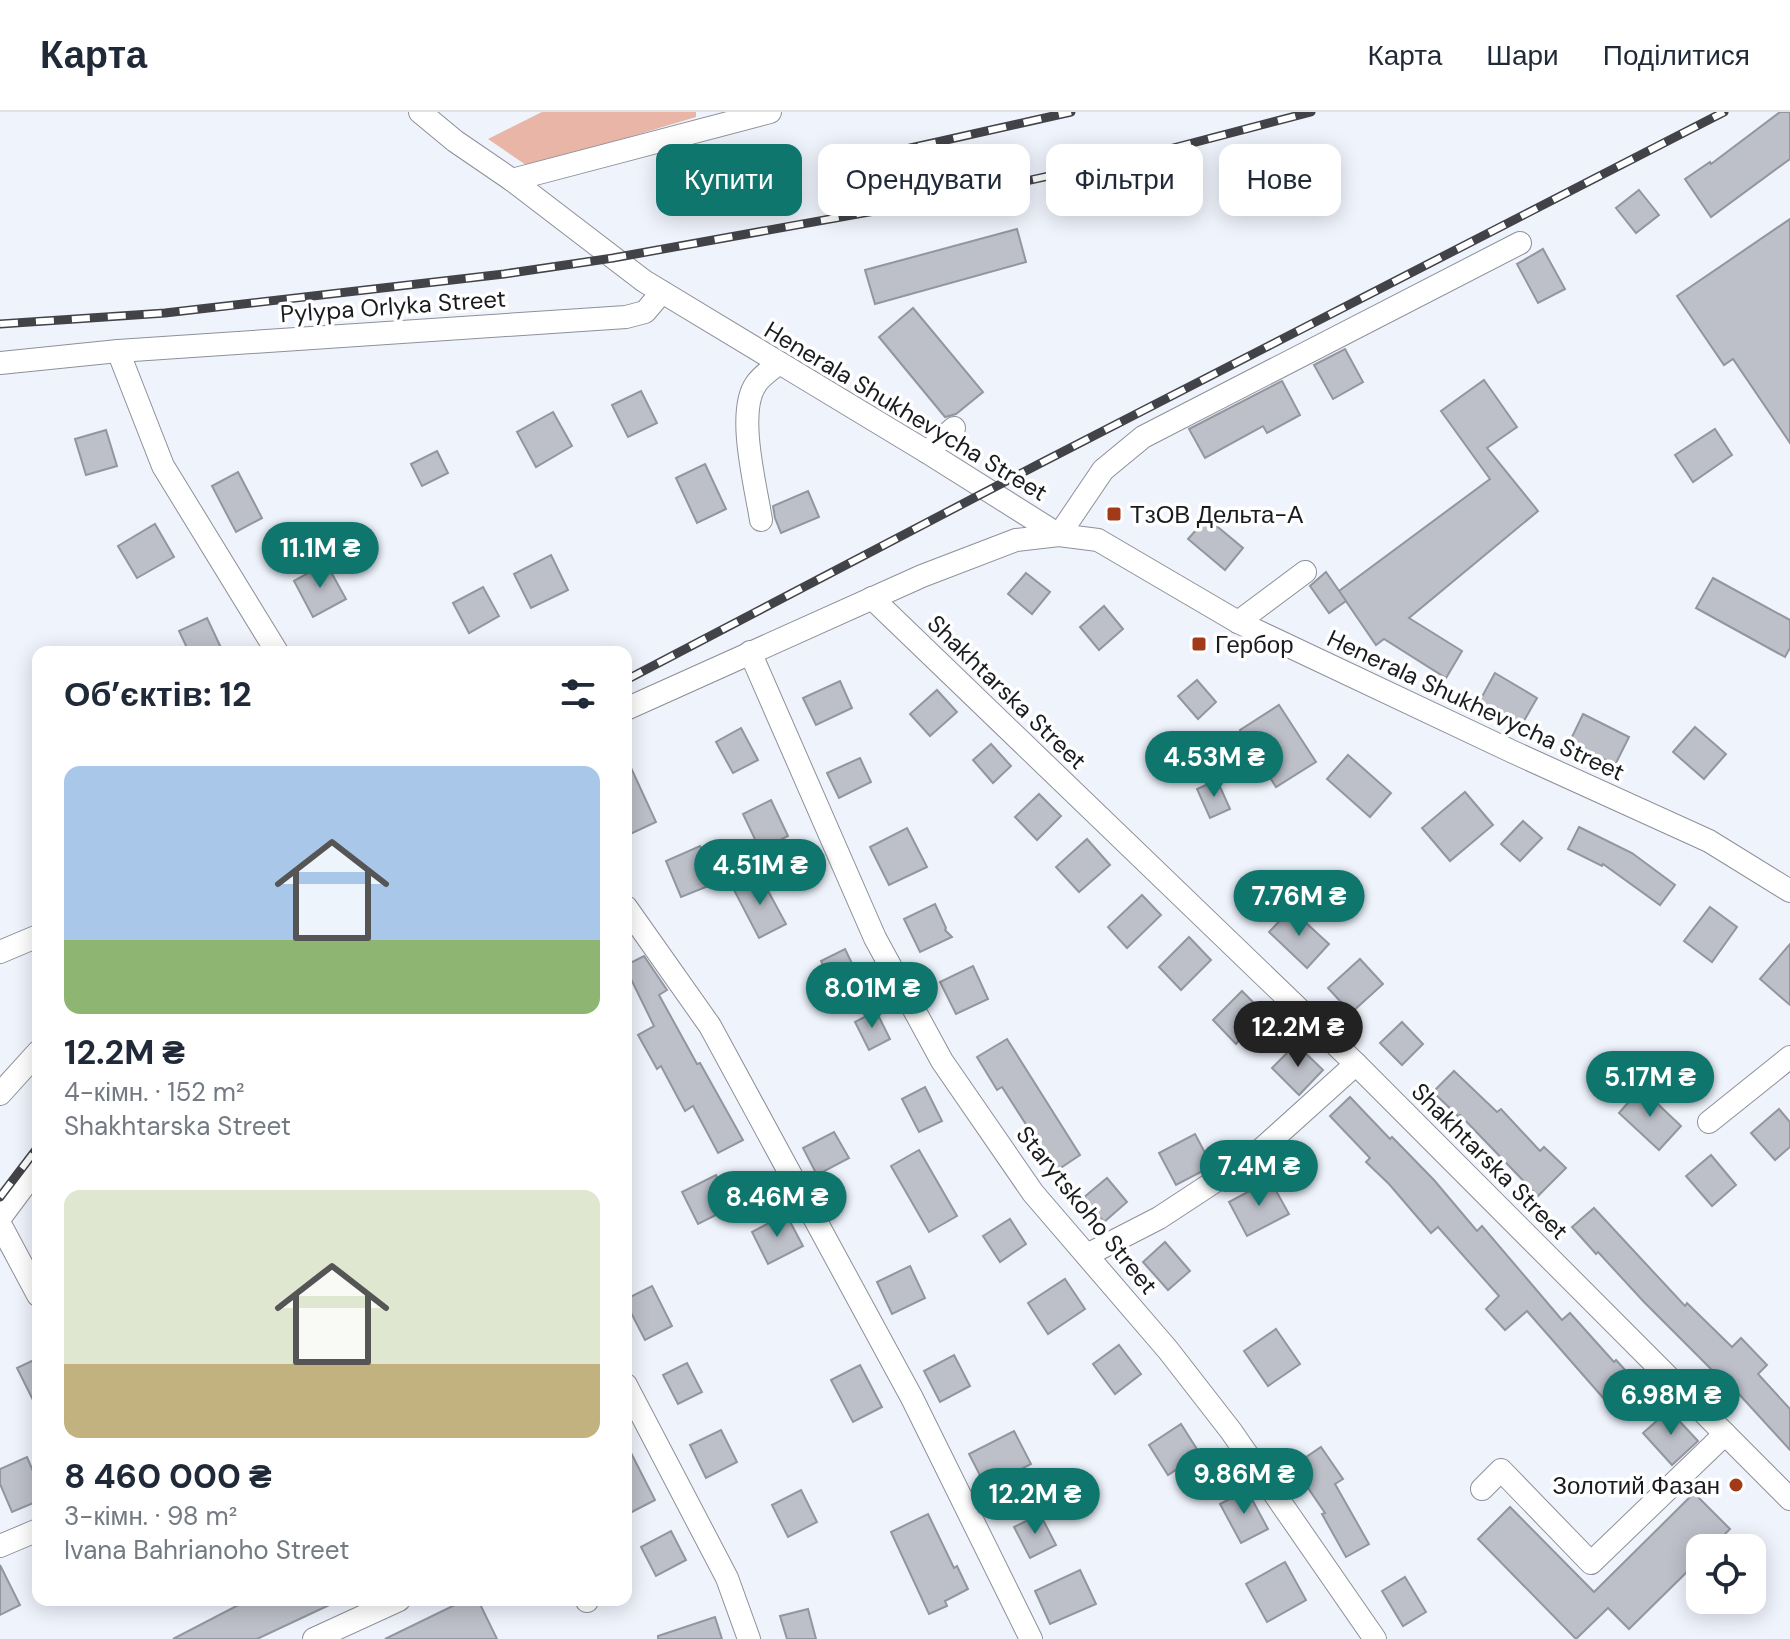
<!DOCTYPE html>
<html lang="uk">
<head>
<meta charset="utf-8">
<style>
	:root { --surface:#fff; --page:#f2f2f3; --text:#1f2937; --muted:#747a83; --line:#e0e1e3; --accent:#0f766e }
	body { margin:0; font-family:"DM Sans",sans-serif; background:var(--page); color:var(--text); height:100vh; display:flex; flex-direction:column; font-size:30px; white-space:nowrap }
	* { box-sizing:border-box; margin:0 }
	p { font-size:26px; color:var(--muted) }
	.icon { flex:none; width:44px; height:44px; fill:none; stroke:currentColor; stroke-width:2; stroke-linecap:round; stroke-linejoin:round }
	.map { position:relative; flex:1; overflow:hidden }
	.side { position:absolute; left:32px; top:534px; width:600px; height:960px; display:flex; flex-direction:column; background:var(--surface); border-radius:16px; box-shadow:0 4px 20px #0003 }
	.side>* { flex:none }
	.banner { position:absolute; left:656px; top:32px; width:760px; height:72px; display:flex; gap:16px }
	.fabs { position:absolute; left:1686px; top:1422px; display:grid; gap:16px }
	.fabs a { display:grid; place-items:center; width:80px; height:80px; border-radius:16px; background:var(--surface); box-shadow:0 4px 20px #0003; font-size:40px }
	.price { position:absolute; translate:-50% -68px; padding:0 18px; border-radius:28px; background:var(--accent); color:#fff; font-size:26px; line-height:52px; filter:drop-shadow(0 2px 4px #0008) }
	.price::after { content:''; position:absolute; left:50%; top:48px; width:24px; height:18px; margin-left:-12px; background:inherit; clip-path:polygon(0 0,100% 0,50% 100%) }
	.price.selected { background:#222; color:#fff }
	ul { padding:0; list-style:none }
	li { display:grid; align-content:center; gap:16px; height:424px; padding:0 32px }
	li span { display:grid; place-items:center; height:248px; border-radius:16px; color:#555 }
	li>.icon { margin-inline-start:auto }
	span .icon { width:144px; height:144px; fill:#fffc; stroke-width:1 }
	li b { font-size:34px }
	h2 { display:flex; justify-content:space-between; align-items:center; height:96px; padding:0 32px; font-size:34px }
	.chip { padding:0 28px; border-radius:16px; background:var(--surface); box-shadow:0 4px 20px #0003; font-size:28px; line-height:72px }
	.chip.selected { background:var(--accent); color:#fff }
	header { display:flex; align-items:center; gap:48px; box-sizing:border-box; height:112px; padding:0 40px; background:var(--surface); border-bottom:2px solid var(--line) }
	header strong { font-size:38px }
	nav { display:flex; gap:44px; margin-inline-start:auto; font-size:28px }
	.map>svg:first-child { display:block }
	.green { fill:#e8b5a6 }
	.building { fill:#bdc0c9; stroke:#92969e; stroke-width:2 }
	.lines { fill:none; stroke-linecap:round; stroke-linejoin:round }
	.minor-casing { stroke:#8d9099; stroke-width:24 }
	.minor { stroke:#fff; stroke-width:22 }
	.rail-casing { stroke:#414348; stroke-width:9 }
	.rail { stroke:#fff; stroke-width:6; stroke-dasharray:18; stroke-linecap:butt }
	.poi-dot { fill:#a13a19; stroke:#fff; stroke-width:3 }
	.labels { text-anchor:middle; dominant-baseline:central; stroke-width:7; stroke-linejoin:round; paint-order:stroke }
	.street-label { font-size:24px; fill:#1a1b1f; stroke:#fff }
	.poi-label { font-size:24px; fill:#1a1b1f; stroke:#fff; text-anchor:start }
</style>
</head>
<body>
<header>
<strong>Карта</strong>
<nav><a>Карта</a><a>Шари</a><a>Поділитися</a></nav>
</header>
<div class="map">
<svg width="1790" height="1527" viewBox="0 0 1790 1527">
	<rect width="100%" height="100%" fill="#eff3fc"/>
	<!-- green -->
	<path class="green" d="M542 0H696V5L529 55 488 27Z"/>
	<!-- building -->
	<g class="building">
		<path d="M1780 0H1790V47L1711 105 1685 67 1710 50 1711 52Z"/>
		<path d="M1639 78 1659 103 1636 121 1616 96Z"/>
		<path d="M1790 107V331L1733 247 1724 253 1677 184Z"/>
		<path d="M1017 117 1026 150 875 192 865 158Z"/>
		<path d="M1543 137 1565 177 1538 191 1517 152Z"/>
		<path d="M913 196 983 280 956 302 945 305 879 225Z"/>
		<path d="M1345 237 1363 270 1333 287 1314 253Z"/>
		<path d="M1484 268 1517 315 1487 336 1538 399 1409 506 1462 539 1446 566 1384 527 1376 533 1339 479 1490 367 1441 299Z"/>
		<path d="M1282 269 1300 303 1267 321 1263 314 1205 346 1189 317Z"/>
		<path d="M641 279 657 311 628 325 612 293Z"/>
		<path d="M553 300 572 334 536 355 517 320Z"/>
		<path d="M1715 317 1732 343 1693 370 1675 343Z"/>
		<path d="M106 318 117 354 86 363 75 327Z"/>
		<path d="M437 339 448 361 422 374 411 352Z"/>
		<path d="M705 352 726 397 697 411 676 366Z"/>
		<path d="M238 360 262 406 236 420 212 374Z"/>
		<path d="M808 379 819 405 781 421 775 406 773 394Z"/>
		<path d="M1207 406 1243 436 1225 458 1188 427Z"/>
		<path d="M155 412 174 445 137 466 118 434Z"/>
		<path d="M551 443 568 478 531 496 514 462Z"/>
		<path d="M326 451 346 487 313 505 294 469Z"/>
		<path d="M1326 460 1346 489 1329 501 1310 474Z"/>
		<path d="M1026 461 1050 480 1032 502 1008 482Z"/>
		<path d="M1713 466 1790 508V536L1785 545 1696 496Z"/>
		<path d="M483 475 499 504 469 521 453 491Z"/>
		<path d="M1104 494 1123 517 1099 538 1080 515Z"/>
		<path d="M207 506 223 540H189L179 519Z"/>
		<path d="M1495 561 1537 586 1521 614 1479 590Z"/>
		<path d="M1197 568 1216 590 1198 607 1178 584Z"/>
		<path d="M840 569 852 596 816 613 803 586Z"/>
		<path d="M937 578 957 600 930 624 910 602Z"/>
		<path d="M1279 593 1316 650 1276 675 1240 618Z"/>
		<path d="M1583 602 1629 625 1615 653 1570 629Z"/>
		<path d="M1695 615 1726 642 1704 667 1673 640Z"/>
		<path d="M741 616 758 648 733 661 716 630Z"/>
		<path d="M991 632 1011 654 993 671 973 648Z"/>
		<path d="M1348 643 1391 681 1370 705 1327 667Z"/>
		<path d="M626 645 656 710 626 724Z"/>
		<path d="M860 646 871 670 839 686 827 661Z"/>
		<path d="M1217 668 1230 697 1210 706 1197 677Z"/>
		<path d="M1465 680 1493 713 1450 749 1422 716Z"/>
		<path d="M1039 682 1061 704 1037 728 1015 705Z"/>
		<path d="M771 688 788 724 760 738 743 702Z"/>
		<path d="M1523 709 1542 726 1520 749 1501 732Z"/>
		<path d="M1579 715 1632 741 1675 773 1660 793 1603 752 1602 754 1568 737Z"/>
		<path d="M907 716 927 755 889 773 870 735Z"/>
		<path d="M1087 727 1110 753 1079 780 1056 755Z"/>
		<path d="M700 734 716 771 681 785 666 749Z"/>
		<path d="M760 764 786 812 759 826 734 778Z"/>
		<path d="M1142 783 1161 803 1127 836 1108 815Z"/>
		<path d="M935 792 946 816 945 818 952 825 920 840 904 807Z"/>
		<path d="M1710 795 1737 815 1712 850 1684 829Z"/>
		<path d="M1291 797 1329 832 1307 856 1269 820Z"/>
		<path d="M1189 825 1211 848 1181 878 1159 855Z"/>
		<path d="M1790 832V893L1760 867Z"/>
		<path d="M845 837 861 870 837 882 821 849Z"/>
		<path d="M644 844 667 878 659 883 697 952 700 951 743 1028 718 1041 693 994 685 999 661 954 657 957 638 923 654 914 626 857V853Z"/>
		<path d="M1360 847 1383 872 1351 901 1328 876Z"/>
		<path d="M973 854 988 887 956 902 940 870Z"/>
		<path d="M1242 879 1264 901 1236 932 1213 908Z"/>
		<path d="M876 899 890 927 869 938 855 910Z"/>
		<path d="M1402 910 1423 932 1402 953 1380 931Z"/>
		<path d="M1007 927 1080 1043 1056 1059 1002 975 997 978 977 945Z"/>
		<path d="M1296 932 1323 958 1299 983 1272 956Z"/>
		<path d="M1454 959 1497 1000 1501 997 1540 1039 1544 1035 1566 1056 1538 1084 1460 1003 1459 1005 1433 980Z"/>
		<path d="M925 975 942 1009 919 1020 902 987Z"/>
		<path d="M1641 976 1681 1014 1659 1038 1619 1001Z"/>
		<path d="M1350 985 1390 1027 1392 1025 1434 1068 1477 1119 1482 1114 1562 1208 1570 1201 1614 1250 1616 1248 1638 1272 1612 1296 1527 1199 1505 1218 1486 1197 1499 1184 1438 1115 1431 1121 1389 1072 1366 1050 1370 1046 1330 1004Z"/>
		<path d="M1779 997 1790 1010V1035L1775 1048 1751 1021Z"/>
		<path d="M834 1020 849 1046 817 1063 803 1036Z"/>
		<path d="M1195 1022 1212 1054 1176 1073 1159 1041Z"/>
		<path d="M919 1038 957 1104 929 1120 891 1054Z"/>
		<path d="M1711 1043 1736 1073 1712 1094 1686 1064Z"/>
		<path d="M716 1063 732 1095 698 1112 682 1080Z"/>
		<path d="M1107 1066 1127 1090 1104 1110 1083 1086Z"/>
		<path d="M1270 1068 1289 1102 1247 1124 1229 1090Z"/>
		<path d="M1594 1096 1685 1194 1687 1191 1732 1235 1741 1226 1767 1253 1758 1262 1790 1297V1338L1738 1281 1736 1282 1644 1190 1598 1140 1596 1142 1572 1115Z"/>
		<path d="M786 1102 803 1134 768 1152 752 1120Z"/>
		<path d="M1010 1107 1026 1132 1000 1150 983 1124Z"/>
		<path d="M1165 1130 1190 1159 1168 1178 1143 1150Z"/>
		<path d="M910 1154 925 1186 892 1202 877 1170Z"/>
		<path d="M1065 1167 1085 1197 1048 1222 1028 1191Z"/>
		<path d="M652 1174 672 1214 645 1228 626 1191V1187Z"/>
		<path d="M1276 1217 1300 1252 1268 1274 1244 1239Z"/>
		<path d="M1119 1233 1141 1262 1115 1282 1093 1252Z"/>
		<path d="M954 1243 970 1274 940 1290 924 1259Z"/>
		<path d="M38 1246V1298L17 1256Z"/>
		<path d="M687 1251 702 1280 678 1292 663 1263Z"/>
		<path d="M860 1253 882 1295 853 1310 831 1268Z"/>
		<path d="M1669 1298 1698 1329 1672 1353 1643 1321Z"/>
		<path d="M1181 1312 1200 1342 1168 1363 1149 1333Z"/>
		<path d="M721 1318 737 1350 706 1366 690 1333Z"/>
		<path d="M1014 1319 1031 1352 986 1375 969 1342Z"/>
		<path d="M626 1331 655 1388 626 1403Z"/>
		<path d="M1321 1335 1343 1367 1335 1372 1369 1432 1346 1445 1322 1402 1325 1401 1293 1354Z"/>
		<path d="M27 1345 38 1371V1389L12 1400 0 1372V1357Z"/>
		<path d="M801 1378 817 1410 788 1425 772 1393Z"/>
		<path d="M1247 1378 1268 1417 1241 1431 1220 1392Z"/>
		<path d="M1694 1381 1730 1417 1711 1436H1700V1447L1629 1517 1608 1496 1576 1527 1478 1427 1510 1395 1594 1480Z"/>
		<path d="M928 1402 954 1456 957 1454 968 1477 945 1489 947 1494 929 1502 891 1420Z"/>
		<path d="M1040 1402 1056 1433 1030 1446 1014 1415Z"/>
		<path d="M671 1419 686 1448 656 1464 641 1435Z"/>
		<path d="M1285 1450 1306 1488 1267 1510 1246 1472Z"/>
		<path d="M0 1453 20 1493 0 1503Z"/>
		<path d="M1080 1458 1096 1492 1050 1512 1035 1479Z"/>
		<path d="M1405 1465 1426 1500 1403 1514 1382 1479Z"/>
		<path d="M248 1488H340L257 1527H173Z"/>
		<path d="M465 1488H478L497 1527H385Z"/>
		<path d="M808 1497 816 1527H787L780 1504Z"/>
		<path d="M715 1505 722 1527H658V1524Z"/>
	</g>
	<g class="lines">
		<!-- minor casing -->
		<g class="minor-casing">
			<g id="minor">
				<path d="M420 0 455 29 512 68 644 169 927 340 1059 423 1098 428 1238 510 1513 640 1709 729 1790 779"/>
				<path d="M512 68 770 0"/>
				<path d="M118 239 163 354 277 540"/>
				<path d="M0 251 118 239 626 205 645 200 662 180"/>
				<path d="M927 340 954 316"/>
				<path d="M761 408C756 375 736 300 756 272 761 264 772 257 779 251"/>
				<path d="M872 486 1356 952 1790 1387"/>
				<path d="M1238 510 1305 460"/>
				<path d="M750 540 875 826 942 949 1033 1081 1168 1238 1231 1319 1375 1527"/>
				<path d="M626 597 922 464 1016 428 1059 423 1103 358 1143 325 1520 131"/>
				<path d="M626 795 710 914 912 1286 1031 1527"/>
				<path d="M0 840 38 824"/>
				<path d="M0 982 38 940"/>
				<path d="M1709 1010 1790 945"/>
				<path d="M0 1106 38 1055"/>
				<path d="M0 1112 38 1183"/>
				<path d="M1087 1143 1159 1106 1255 1043 1356 952"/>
				<path d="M626 1273 727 1466 749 1527"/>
				<path d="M1482 1377 1501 1358 1591 1451 1725 1322"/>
				<path d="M0 1434 38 1418"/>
				<path d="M587 1488V1489"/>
				<path d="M314 1527 399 1488"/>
			</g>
		</g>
		<!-- minor -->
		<use href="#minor" class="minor"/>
		<!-- rail casing -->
		<g class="rail-casing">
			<g id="rail">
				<path d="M848 50 1071 0"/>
				<path d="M0 212 165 201 504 162 613 146 958 84 1158 40 1311 0"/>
				<path d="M626 568 1037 353 1724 0"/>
				<path d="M0 1085 38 1035"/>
			</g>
		</g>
		<!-- rail -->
		<use href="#rail" class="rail"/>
	</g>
	<!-- markers -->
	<g class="poi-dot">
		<rect x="1106" y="394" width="16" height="16" rx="4"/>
		<rect x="1191" y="524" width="16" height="16" rx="4"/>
		<circle cx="1736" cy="1373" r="8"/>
	</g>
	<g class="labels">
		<!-- street labels -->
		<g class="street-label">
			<text transform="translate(393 194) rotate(-4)">Pylypa Orlyka Street</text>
			<text transform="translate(906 299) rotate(31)">Henerala Shukhevycha Street</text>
			<text transform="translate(1007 580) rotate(44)">Shakhtarska Street</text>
			<text transform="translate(1476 593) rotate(25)">Henerala Shukhevycha Street</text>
			<text transform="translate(1490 1049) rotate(45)">Shakhtarska Street</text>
			<text transform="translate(1087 1098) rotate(51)">Starytskoho Street</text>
		</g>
		<!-- poi labels -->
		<g class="poi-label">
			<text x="1130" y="402">ТзОВ Дельта-А</text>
			<text x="1215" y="532">Гербор</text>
			<text x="1720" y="1373" text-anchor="end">Золотий Фазан</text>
		</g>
	</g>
</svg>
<div class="fabs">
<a><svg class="icon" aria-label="locate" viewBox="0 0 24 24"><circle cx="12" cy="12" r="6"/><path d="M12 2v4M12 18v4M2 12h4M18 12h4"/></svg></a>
</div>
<b class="price" style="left:320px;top:478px">11.1M ₴</b>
<b class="price" style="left:1214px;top:687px">4.53M ₴</b>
<b class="price" style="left:760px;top:795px">4.51M ₴</b>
<b class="price" style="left:1299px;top:826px">7.76M ₴</b>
<b class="price" style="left:872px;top:918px">8.01M ₴</b>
<b class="price selected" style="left:1298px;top:957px">12.2M ₴</b>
<b class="price" style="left:1650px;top:1007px">5.17M ₴</b>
<b class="price" style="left:1259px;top:1096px">7.4M ₴</b>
<b class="price" style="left:777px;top:1127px">8.46M ₴</b>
<b class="price" style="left:1671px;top:1325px">6.98M ₴</b>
<b class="price" style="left:1244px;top:1404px">9.86M ₴</b>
<b class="price" style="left:1035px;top:1424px">12.2M ₴</b>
<div class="banner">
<a class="chip selected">Купити</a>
<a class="chip">Орендувати</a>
<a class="chip">Фільтри</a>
<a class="chip">Нове</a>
</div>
<section class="side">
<h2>Об’єктів: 12<svg class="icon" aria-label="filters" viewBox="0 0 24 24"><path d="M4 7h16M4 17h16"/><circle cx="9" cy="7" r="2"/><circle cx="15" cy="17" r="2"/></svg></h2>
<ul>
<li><span style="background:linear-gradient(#a9c7e8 70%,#8fb573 0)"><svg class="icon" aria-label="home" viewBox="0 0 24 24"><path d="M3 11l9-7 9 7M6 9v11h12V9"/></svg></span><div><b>12.2M ₴</b><p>4-кімн. · 152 m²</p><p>Shakhtarska Street</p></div></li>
<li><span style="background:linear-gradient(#dfe7d0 70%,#c2b280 0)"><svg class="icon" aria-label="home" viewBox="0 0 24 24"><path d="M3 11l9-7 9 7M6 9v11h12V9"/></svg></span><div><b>8 460 000 ₴</b><p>3-кімн. · 98 m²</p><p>Ivana Bahrianoho Street</p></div></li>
</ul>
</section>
</div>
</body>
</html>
